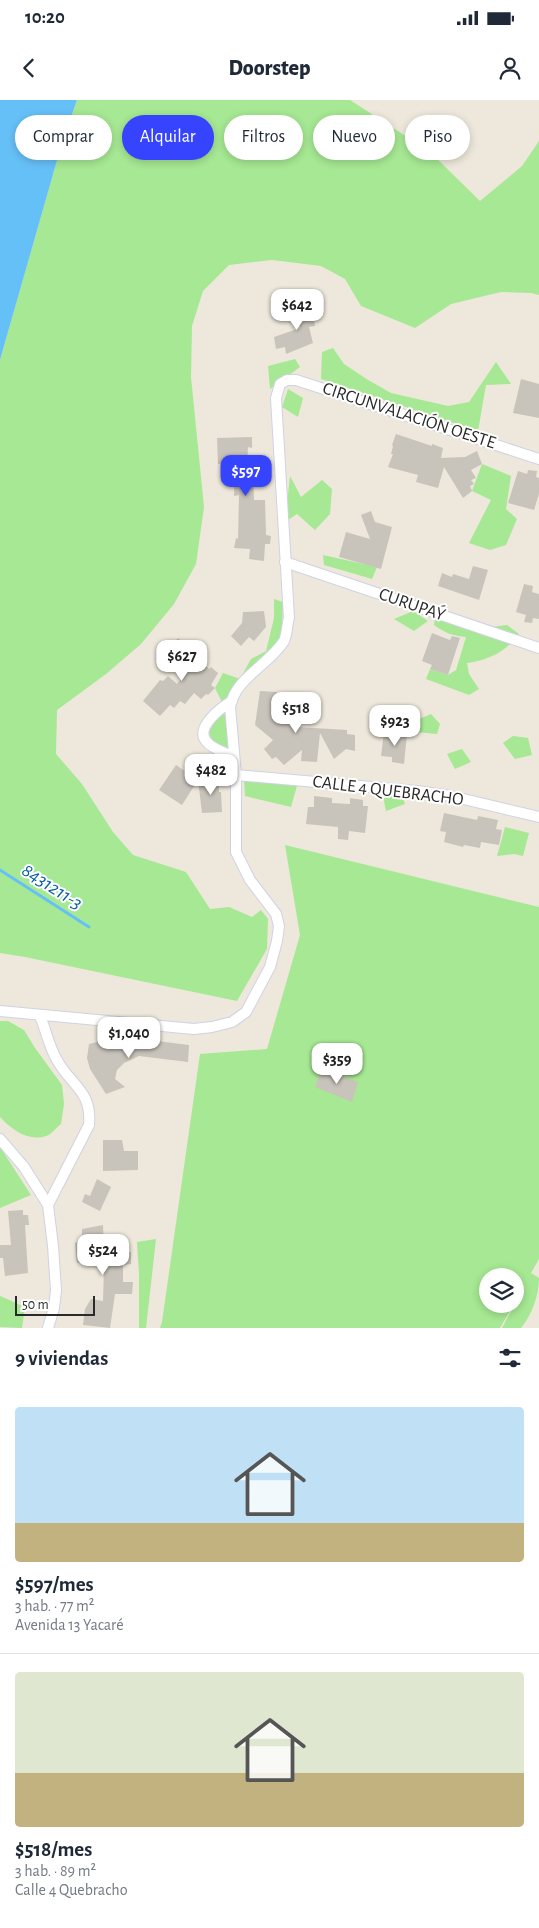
<!DOCTYPE html>
<html lang="es">
<head>
<meta charset="utf-8">
<style>
	:root { --surface:#fff; --page:#f6f6f7; --text:#1f2937; --muted:#747a83; --line:#e0e1e3; --accent:#3644ff }
	body { margin:0; font-family:"Alegreya Sans",sans-serif; background:var(--page); color:var(--text); height:100vh; display:flex; flex-direction:column; font-size:19px; white-space:nowrap }
	* { box-sizing:border-box; margin:0 }
	p { font-size:16px; color:var(--muted) }
	.icon { flex:none; width:28px; height:28px; fill:none; stroke:currentColor; stroke-width:2; stroke-linecap:round; stroke-linejoin:round }
	.map { position:relative; height:1228px; overflow:hidden }
	.side { display:flex; flex-direction:column; background:var(--surface); flex:1 }
	.side>* { flex:none }
	.guide { position:absolute; left:15px; top:15px; width:510px; height:45px; display:flex; gap:10px }
	.tools { position:absolute; left:479px; top:1168px; display:grid; gap:10px }
	.tools a { display:grid; place-items:center; width:45px; height:45px; border-radius:50%; background:var(--surface); box-shadow:0 2px 8px #0003; font-size:25px }
	.scale { position:absolute; left:15px; bottom:12px; width:80px; box-sizing:border-box; padding-left:5px; border:2px solid #2a2a2a; border-top:0; font-size:14px; line-height:18px; white-space:nowrap; color:#2a2a2a; -webkit-text-stroke:4px #fff; paint-order:stroke }
	.price { position:absolute; translate:-50% -42px; padding:0 11px; border-radius:10px; background:#fff; color:#222; font-size:16px; line-height:32px; filter:drop-shadow(0 1px 2px #0008) }
	.price::after { content:''; position:absolute; left:50%; top:30px; width:15px; height:11px; margin-left:-8px; background:inherit; clip-path:polygon(0 0,100% 0,50% 100%) }
	.price.active { background:var(--accent); color:#fff }
	ul { padding:0; list-style:none }
	li { display:grid; align-content:center; gap:10px; height:265px; padding:0 15px }
	li+li { border-top:1px solid var(--line) }
	li span { display:grid; place-items:center; height:155px; border-radius:5px; color:#555 }
	li>.icon { margin-inline-start:auto }
	span .icon { width:90px; height:90px; fill:#fffc; stroke-width:1 }
	li b { font-size:21px }
	h2 { display:flex; justify-content:space-between; align-items:center; height:60px; padding:0 15px; font-size:21px }
	.pill { padding:0 18px; border-radius:22px; background:var(--surface); box-shadow:0 2px 8px #0003; font-size:18px; line-height:45px }
	.pill.active { background:var(--accent); color:#fff }
	.status { display:flex; justify-content:space-between; align-items:center; height:35px; padding:0 25px; background:var(--surface); direction:ltr }
	.status svg { height:14px; fill:currentColor }
	header { display:flex; justify-content:space-between; align-items:center; height:65px; padding:0 15px; background:var(--surface); font-size:22px; font-weight:800 }
	.map>svg:first-child { display:block }
	.green { fill:#a6e893 }
	.water { fill:#66c0f8 }
	.lines { fill:none; stroke-linecap:round; stroke-linejoin:round }
	.stream { stroke:#66c0f8; stroke-width:3 }
	.building { fill:#c9c4bb }
	.minor-casing { stroke:#d0d2e4; stroke-width:12 }
	.minor { stroke:#fff; stroke-width:10 }
	.labels { text-anchor:middle; dominant-baseline:central; stroke-width:4; stroke-linejoin:round; paint-order:stroke }
	.street-label { font-size:18px; fill:#2a2a2a; stroke:#fff }
	.water-label { font-size:19px; font-style:italic; fill:#035aa5; stroke:#fff }
</style>
</head>
<body>
<div class="status"><b>10:20</b><svg viewBox="0 0 49 12"><path d="M0 12V9h3v3zM5 12V6h3v6zM10 12V3h3v9zM15 12V0h3v12zM26 1h20v11H26zM47 4h2v5h-2z"/></svg></div>
<header><svg class="icon" aria-label="back" viewBox="0 0 24 24"><path d="M15 5l-7 7 7 7"/></svg>Doorstep<svg class="icon" aria-label="person" viewBox="0 0 24 24"><circle cx="12" cy="8" r="4"/><path d="M4 21q1-7 8-7t8 7"/></svg></header>
<div class="map">
<svg width="539" height="1228" viewBox="0 0 539 1228">
	<rect width="100%" height="100%" fill="#ede8db"/>
	<!-- green -->
	<g class="green">
		<path d="M77 0H350L429 51 480 101 522 66 539 41V195L531 193 501 192 451 204 415 228 361 206 345 179 321 166 272 160 229 165 203 191 192 226 191 277 204 407 196 464 174 504 141 544 106 574 57 610 56 654 82 684 113 732 133 755 186 772 210 809 229 807 252 817 261 810 268 819 267 849 237 901 25 857 0 853V260L62 43Z"/>
		<path d="M333 248 344 264 368 280 391 293 448 306 469 302 496 262 511 284 486 285 478 331 321 279 322 252Z"/>
		<path d="M295 259 300 267 270 289 268 266Z"/>
		<path d="M288 289 303 298 298 317 282 307Z"/>
		<path d="M482 364 511 376 506 409 517 419 506 445 490 450 469 443 491 400 472 391Z"/>
		<path d="M290 376 301 397 322 380 332 389 330 414 315 430 297 414 285 422Z"/>
		<path d="M323 455 377 467 372 479 324 465Z"/>
		<path d="M274 499 283 502 282 527 279 540 251 567 231 593 228 647 219 656 206 626 223 604 215 588 223 573 240 579 251 559 266 551 274 518Z"/>
		<path d="M413 511 428 521 414 531 394 519Z"/>
		<path d="M435 518 468 530 507 525 519 534C506 552 488 560 467 563L469 574 479 589 469 595 426 579 430 569 448 575 456 570 466 537C453 536 445 533 434 525Z"/>
		<path d="M431 614 440 624 437 634 415 632 417 620Z"/>
		<path d="M513 636 528 638 532 655 515 659 503 643Z"/>
		<path d="M462 649 471 662 455 669 447 654Z"/>
		<path d="M244 679 297 686 291 707 245 696Z"/>
		<path d="M401 694 405 704 386 711 383 696Z"/>
		<path d="M505 727 529 733 523 756 514 754 497 756Z"/>
		<path d="M285 745 539 807V1159L531 1173 539 1178C539 1195 532 1215 521 1228H502L518 1198 515 1202V1176H488V1204H514L500 1228H160L162 1222 200 954 267 949 300 835Z"/>
		<path d="M0 921H8L24 930 35 948 62 985 64 1004 61 1024C57 1027 51 1035 46 1036 28 1042 11 1029 0 1017Z"/>
		<path d="M0 1047 31 1095 0 1108Z"/>
		<path d="M156 1139 146 1228H139V1173L137 1142Z"/>
		<path d="M0 1196 25 1207 22 1228 0 1227Z"/>
	</g>
	<!-- water -->
	<path class="water" d="M0 0H77L62 43 0 260Z"/>
	<g class="lines">
		<!-- stream -->
		<path class="stream" d="M0 770 89 827"/>
	</g>
	<!-- building -->
	<g class="building">
		<path d="M302 198 308 216 313 214 315 226 309 227 313 243 286 254 285 247 276 249 274 237 300 228 292 201Z"/>
		<path d="M521 279 539 284V318L513 313Z"/>
		<path d="M396 334 432 346V344L443 348 441 358 465 357 477 351 482 364 471 370 476 378 471 380 474 384 470 386 472 391 463 398 444 367 438 388 416 382 418 375 388 367 393 354H391L393 346 392 345Z"/>
		<path d="M252 337V348L248 347 247 366H253L254 400H265L266 435 271 436 270 444H265L264 461 249 459 250 449 234 448 236 438 238 439 239 395 234 396 235 363 218 364 217 338Z"/>
		<path d="M528 370 537 371 536 377 539 378V394L534 410 508 403 518 371 527 374Z"/>
		<path d="M371 411 375 422 392 427 381 469 339 457 346 432 370 439 361 415Z"/>
		<path d="M473 466 488 470 479 500 438 486 442 473 452 477 453 474 469 479Z"/>
		<path d="M524 484 533 486 532 492 539 494V519L533 518 532 523 524 522 526 515 516 512Z"/>
		<path d="M264 511 266 527 254 541 249 537 241 546 231 536 242 523 243 512Z"/>
		<path d="M432 533 450 540 452 536 460 538 448 575 430 569 432 565 422 561Z"/>
		<path d="M178 538 209 569 211 567 218 573 211 585 215 588 208 595 206 594 201 599 194 593 185 604 180 601 174 608 170 605 160 616 143 601 160 580 163 581 168 576 177 584 191 567 169 549Z"/>
		<path d="M260 591 277 592V619L286 612 297 627 347 630V634L355 635V651L346 649 334 659 320 633 317 662 301 661 302 650 284 665 276 657 272 659 264 649 273 640 255 625Z"/>
		<path d="M384 632 407 634 404 664 392 662V657L381 656Z"/>
		<path d="M176 665 198 680 182 705 159 690Z"/>
		<path d="M208 678H219V692H221L222 712 202 713 198 680 208 687Z"/>
		<path d="M314 696 332 698V703L350 704V698L363 700V706H368L365 733 349 731 348 740 338 739V727L306 724 308 707H314Z"/>
		<path d="M444 713 477 720 478 716 498 720 496 729 502 730 499 745 481 742 480 748 464 745 463 747 444 742 446 732 440 731Z"/>
		<path d="M149 940 189 945 188 962 139 956 124 963 117 970 115 979 125 987 106 994 90 969 87 958 89 944 97 942 108 947Z"/>
		<path d="M321 969 358 982 352 1002 315 987Z"/>
		<path d="M103 1040H122L124 1051H138V1070L103 1071Z"/>
		<path d="M97 1079 111 1087 100 1111 82 1102 85 1094 90 1096Z"/>
		<path d="M23 1110V1115H28L29 1125H25L28 1173 5 1176 3 1158H0V1145H11L8 1111Z"/>
		<path d="M103 1125 104 1154 131 1152V1164L123 1165V1182H133L132 1194H115L110 1228 83 1225 85 1209 91 1199 103 1201 104 1166 96 1167V1160L77 1163 75 1143 82 1141V1129Z"/>
	</g>
	<g class="lines">
		<!-- minor casing -->
		<g class="minor-casing">
			<g id="minor">
				<path d="M285 462 539 548"/>
				<path d="M232 601C222 607 195 627 206 641 212 649 226 653 234 657"/>
				<path d="M236 675 417 691 451 696 539 717"/>
				<path d="M0 911 194 929 212 927 232 922 246 912 270 867 277 841 279 826 276 814 250 780 236 752V675L230 607C235 578 269 565 284 541 287 535 287 524 289 518L276 298 280 284 287 280H296L539 359"/>
				<path d="M40 916C46 930 49 947 57 960 71 986 92 990 89 1025L48 1105 53 1146 56 1190 54 1208 48 1228"/>
				<path d="M0 1039 24 1067 48 1105"/>
			</g>
		</g>
		<!-- minor -->
		<use href="#minor" class="minor"/>
	</g>
	<g class="labels">
		<!-- street labels -->
		<g class="street-label">
			<text transform="translate(409 316) rotate(18)">CIRCUNVALACIÓN OESTE</text>
			<text transform="translate(412 505) rotate(19)">CURUPA´Y</text>
			<text transform="translate(388 691) rotate(7)">CALLE 4 QUEBRACHO</text>
		</g>
		<!-- water labels -->
		<g class="water-label">
			<text transform="translate(52 787) rotate(33)">8431211-3</text>
		</g>
	</g>
</svg>
<div class="tools">
<a><svg class="icon" aria-label="layers" viewBox="0 0 24 24"><path d="M12 4l9 5-9 5-9-5zM3 14l9 5 9-5"/></svg></a>
</div>
<div class="scale">50 m</div>
<b class="price" style="left:297px;top:231px">$642</b>
<b class="price active" style="left:246px;top:397px">$597</b>
<b class="price" style="left:182px;top:582px">$627</b>
<b class="price" style="left:296px;top:634px">$518</b>
<b class="price" style="left:395px;top:647px">$923</b>
<b class="price" style="left:211px;top:696px">$482</b>
<b class="price" style="left:129px;top:959px">$1,040</b>
<b class="price" style="left:337px;top:985px">$359</b>
<b class="price" style="left:103px;top:1176px">$524</b>
<div class="guide">
<a class="pill">Comprar</a>
<a class="pill active">Alquilar</a>
<a class="pill">Filtros</a>
<a class="pill">Nuevo</a>
<a class="pill">Piso</a>
</div>
</div>
<section class="side">
<h2>9 viviendas<svg class="icon" aria-label="filters" viewBox="0 0 24 24"><path d="M4 7h16M4 17h16"/><circle cx="9" cy="7" r="2"/><circle cx="15" cy="17" r="2"/></svg></h2>
<ul>
<li><span style="background:linear-gradient(#bfe0f5 75%,#c2b280 0)"><svg class="icon" aria-label="home" viewBox="0 0 24 24"><path d="M3 11l9-7 9 7M6 9v11h12V9"/></svg></span><div><b>$597/mes</b><p>3 hab. · 77 m²</p><p>Avenida 13 Yacaré</p></div></li>
<li><span style="background:linear-gradient(#dfe7d0 65%,#c2b280 0)"><svg class="icon" aria-label="home" viewBox="0 0 24 24"><path d="M3 11l9-7 9 7M6 9v11h12V9"/></svg></span><div><b>$518/mes</b><p>3 hab. · 89 m²</p><p>Calle 4 Quebracho</p></div></li>
</ul>
</section>
</body>
</html>
